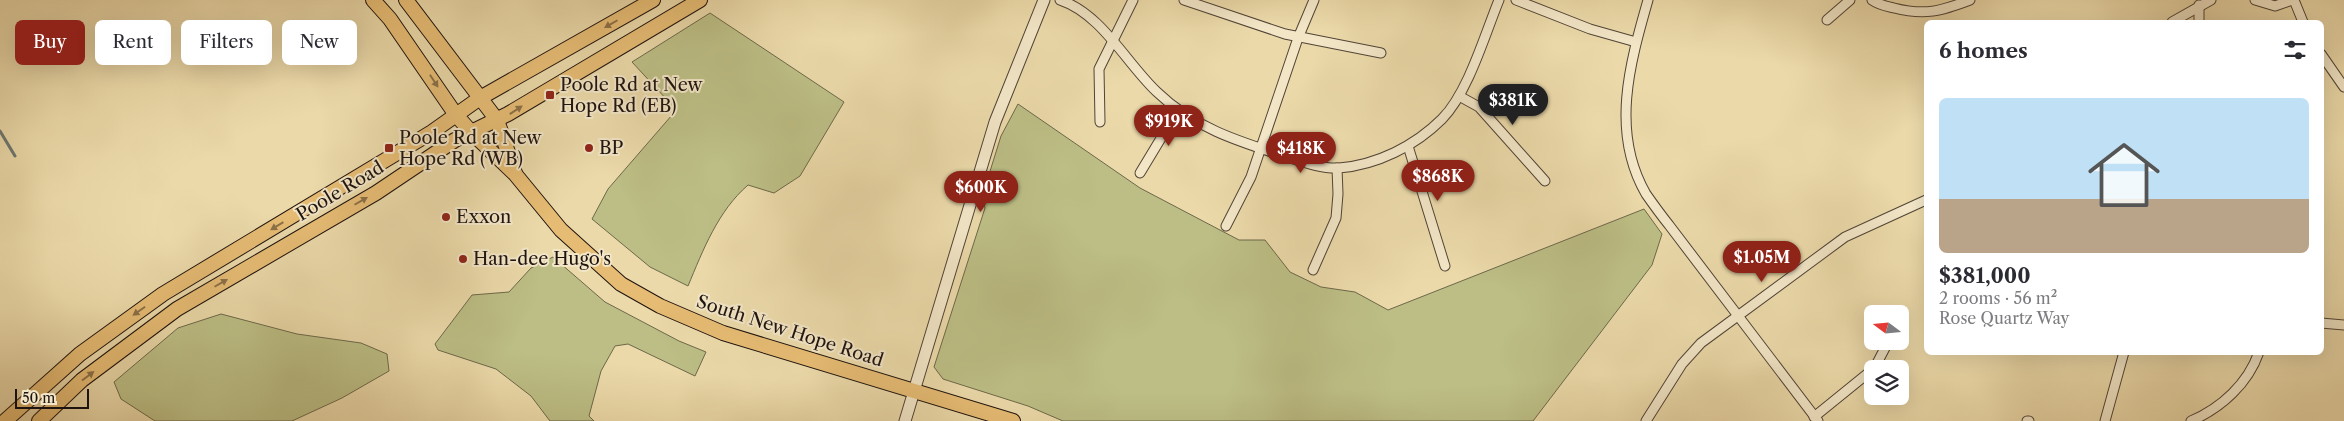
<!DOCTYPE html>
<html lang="en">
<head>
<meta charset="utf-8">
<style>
	:root { --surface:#fff; --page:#f2f2f3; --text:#2b2b33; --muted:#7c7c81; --line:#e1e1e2; --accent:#8f2418 }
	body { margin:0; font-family:"Libre Caslon Text",serif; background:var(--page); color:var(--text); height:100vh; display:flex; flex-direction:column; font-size:19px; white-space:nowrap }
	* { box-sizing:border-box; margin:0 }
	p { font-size:16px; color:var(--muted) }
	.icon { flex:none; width:28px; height:28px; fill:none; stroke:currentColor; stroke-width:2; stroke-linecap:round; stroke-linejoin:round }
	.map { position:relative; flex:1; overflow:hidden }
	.panel { position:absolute; left:1924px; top:20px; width:400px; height:335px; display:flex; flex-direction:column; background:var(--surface); border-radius:8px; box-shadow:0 5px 20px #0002 }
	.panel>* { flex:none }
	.guide { position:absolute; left:15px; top:20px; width:475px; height:45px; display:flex; gap:10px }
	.needle { width:32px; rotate:286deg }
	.buttons { position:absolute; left:1864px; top:305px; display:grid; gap:10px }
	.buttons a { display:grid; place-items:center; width:45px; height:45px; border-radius:8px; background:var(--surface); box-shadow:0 5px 20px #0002; font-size:25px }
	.scale { position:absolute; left:15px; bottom:12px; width:74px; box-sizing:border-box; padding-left:5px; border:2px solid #1e130f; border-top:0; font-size:14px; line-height:18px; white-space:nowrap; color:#1e130f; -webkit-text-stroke:4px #f2e6c7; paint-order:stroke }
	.price { position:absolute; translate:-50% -42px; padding:0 11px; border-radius:18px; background:var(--accent); color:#fff; font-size:16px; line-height:32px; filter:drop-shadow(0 1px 2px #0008) }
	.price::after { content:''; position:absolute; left:50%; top:30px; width:15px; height:11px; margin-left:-8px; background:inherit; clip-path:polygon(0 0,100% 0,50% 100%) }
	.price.current { background:#222; color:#fff }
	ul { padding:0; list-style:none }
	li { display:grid; align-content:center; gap:10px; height:265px; padding:0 15px }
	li+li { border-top:1px solid var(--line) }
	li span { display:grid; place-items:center; height:155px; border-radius:8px; color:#555 }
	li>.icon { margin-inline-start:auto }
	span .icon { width:90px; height:90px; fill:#fffc; stroke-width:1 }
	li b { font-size:21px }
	h2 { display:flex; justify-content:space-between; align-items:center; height:60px; padding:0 15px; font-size:21px }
	.tag { padding:0 18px; border-radius:8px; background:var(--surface); box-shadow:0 5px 20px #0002; font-size:18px; line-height:45px }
	.tag.current { background:var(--accent); color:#fff }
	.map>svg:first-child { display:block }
	.green { fill:#bcbe85; stroke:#6d684a }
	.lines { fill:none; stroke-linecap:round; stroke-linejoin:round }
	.stream { stroke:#6b7572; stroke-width:3 }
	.minor-casing { stroke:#514436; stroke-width:11 }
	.tertiary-casing { stroke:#514436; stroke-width:13 }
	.primary-casing { stroke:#1e130f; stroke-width:16 }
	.minor { stroke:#f2e6c7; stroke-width:9 }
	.tertiary { stroke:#f2e6c7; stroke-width:11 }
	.primary { stroke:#e6bc74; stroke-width:14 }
	.oneway { fill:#8c7047 }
	.poi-dot { fill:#8f2418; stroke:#f2e6c7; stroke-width:2 }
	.labels { text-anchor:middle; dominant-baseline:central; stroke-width:4; stroke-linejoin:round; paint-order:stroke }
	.poi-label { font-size:18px; fill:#1e130f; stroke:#f2e6c7; text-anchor:start }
	.street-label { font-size:18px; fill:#1e130f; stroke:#f2e6c7 }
</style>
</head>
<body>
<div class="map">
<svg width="2344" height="421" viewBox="0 0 2344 421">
	<rect width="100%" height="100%" fill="#ebd9a9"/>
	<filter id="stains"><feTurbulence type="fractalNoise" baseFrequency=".004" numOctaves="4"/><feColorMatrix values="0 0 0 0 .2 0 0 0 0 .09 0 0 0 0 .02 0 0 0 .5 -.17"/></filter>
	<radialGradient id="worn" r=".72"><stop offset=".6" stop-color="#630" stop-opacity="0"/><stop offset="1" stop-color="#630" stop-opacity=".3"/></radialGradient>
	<!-- green -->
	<g class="green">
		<path d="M710 13 844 102 800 176 774 193 748 185C718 211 703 250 688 286L650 267 592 219 608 189 672 115 668 101 632 62Z"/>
		<path d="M1018 104 1140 188 1239 240H1265L1290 272 1321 287 1355 292 1388 310 1644 209 1662 234 1652 265 1533 421H1063L1028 406 943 379 934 367 985 208 982 197 1001 136Z"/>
		<path d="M553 257 605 302 679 341 706 352 695 376 628 344 615 346 601 371 589 416 594 421H550L531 396 496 369 438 350 435 344 472 295 509 292 531 268Z"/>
		<path d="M221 314 297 334 361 343 387 354 389 371 342 398 292 421H155L121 399 114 382 178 328Z"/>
	</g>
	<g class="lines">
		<!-- stream -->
		<path class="stream" d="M0 131 15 156"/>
		<!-- minor casing -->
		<g class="minor-casing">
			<g id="minor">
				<path d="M1060 0C1102 14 1126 63 1157 92 1193 127 1237 141 1284 156 1300 161 1321 169 1339 168 1377 165 1415 146 1442 119 1468 93 1485 34 1499 0"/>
				<path d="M1184 0 1285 34 1381 53"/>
				<path d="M1516 0 1590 29 1636 42"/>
				<path d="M1648 0C1630 63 1610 132 1646 194 1653 204 1661 215 1669 225L1818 421"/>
				<path d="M1872 0C1879 5 1886 6 1894 8 1925 16 1941 11 1970 0"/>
				<path d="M2255 0 2275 6 2292 0"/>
				<path d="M2294 0 2303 22"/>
				<path d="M1827 20 1850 0"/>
				<path d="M2172 22 2211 0"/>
				<path d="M2199 22V5"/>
				<path d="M2321 54 2344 87"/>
				<path d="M1459 96 1479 107 1545 181"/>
				<path d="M1100 122 1099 69 1133 0"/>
				<path d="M1408 146 1445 266"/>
				<path d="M1140 173 1178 110"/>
				<path d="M1226 226 1251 177 1298 38 1314 0"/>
				<path d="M1313 270 1336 218 1338 194 1337 168"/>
				<path d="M2321 323 2344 325"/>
				<path d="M1874 369 1886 346"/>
				<path d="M1814 417 1872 370"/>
				<path d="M1646 421 1682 364 1701 343 1845 237 1926 200"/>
				<path d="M2027 421H2029"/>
				<path d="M2105 421 2124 352"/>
				<path d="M2191 421C2221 408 2248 384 2259 352"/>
			</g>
		</g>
		<!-- tertiary casing -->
		<g class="tertiary-casing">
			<path id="tertiary" d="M905 421 995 122 1044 0"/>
		</g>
		<!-- primary casing -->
		<g class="primary-casing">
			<g id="primary">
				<path d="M373 0 390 19 456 115 472 133 515 174 561 230 621 284 660 306 723 333 1013 421"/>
				<path d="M406 0 497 120 515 173"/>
				<path d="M5 421 80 354 163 294 432 132 480 98 653 0"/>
				<path d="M39 421 82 380 177 309 376 193 455 140 508 114 700 0"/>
			</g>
		</g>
		<!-- minor -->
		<use href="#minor" class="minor"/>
		<!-- tertiary -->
		<use href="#tertiary" class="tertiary"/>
		<!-- primary -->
		<use href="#primary" class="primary"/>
	</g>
	<!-- one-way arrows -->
	<defs><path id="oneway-solid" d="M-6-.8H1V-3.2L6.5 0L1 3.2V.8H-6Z" transform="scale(1.25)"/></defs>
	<g class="oneway">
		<use href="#oneway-solid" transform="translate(611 24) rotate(150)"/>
		<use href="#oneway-solid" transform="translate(434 81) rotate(57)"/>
		<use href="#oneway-solid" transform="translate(516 110) rotate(-33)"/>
		<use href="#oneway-solid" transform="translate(361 201) rotate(-30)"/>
		<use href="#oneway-solid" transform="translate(277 226) rotate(149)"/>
		<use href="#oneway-solid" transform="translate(221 283) rotate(-30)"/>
		<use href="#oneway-solid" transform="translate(139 311) rotate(145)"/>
		<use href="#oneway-solid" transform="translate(88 376) rotate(-37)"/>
	</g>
	<!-- markers -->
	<g class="poi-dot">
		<rect x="545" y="90" width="10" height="10" rx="2.5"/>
		<rect x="384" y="143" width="10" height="10" rx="2.5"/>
		<circle cx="589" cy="148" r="5"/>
		<circle cx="446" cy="217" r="5"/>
		<circle cx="463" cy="259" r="5"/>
	</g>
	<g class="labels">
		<!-- poi labels -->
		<g class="poi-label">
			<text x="560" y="85">Poole Rd at New<tspan x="560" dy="21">Hope Rd (EB)</tspan></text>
			<text x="399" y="138">Poole Rd at New<tspan x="399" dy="21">Hope Rd (WB)</tspan></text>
			<text x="599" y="148">BP</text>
			<text x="456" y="217">Exxon</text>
			<text x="473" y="259">Han-dee Hugo's</text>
		</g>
		<!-- street labels -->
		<g class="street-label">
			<text transform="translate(340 191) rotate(-31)">Poole Road</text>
			<text transform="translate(790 331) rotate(18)">South New Hope Road</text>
		</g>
	</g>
	<rect width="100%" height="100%" filter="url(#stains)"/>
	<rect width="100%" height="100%" fill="url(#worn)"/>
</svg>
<div class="buttons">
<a><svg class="needle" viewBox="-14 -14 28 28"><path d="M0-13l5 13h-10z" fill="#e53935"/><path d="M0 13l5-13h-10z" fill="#7c7c81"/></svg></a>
<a><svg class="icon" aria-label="layers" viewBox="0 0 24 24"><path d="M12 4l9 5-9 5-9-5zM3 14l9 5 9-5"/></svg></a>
</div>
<div class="scale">50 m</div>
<b class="price current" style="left:1513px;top:126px">$381K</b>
<b class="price" style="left:1169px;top:147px">$919K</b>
<b class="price" style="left:1301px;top:174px">$418K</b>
<b class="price" style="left:1438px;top:202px">$868K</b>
<b class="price" style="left:981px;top:213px">$600K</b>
<b class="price" style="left:1762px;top:283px">$1.05M</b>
<div class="guide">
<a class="tag current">Buy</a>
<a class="tag">Rent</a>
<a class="tag">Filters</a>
<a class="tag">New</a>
</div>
<section class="panel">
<h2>6 homes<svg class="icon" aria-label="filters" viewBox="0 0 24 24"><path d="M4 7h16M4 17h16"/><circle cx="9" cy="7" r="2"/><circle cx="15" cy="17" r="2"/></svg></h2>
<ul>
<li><span style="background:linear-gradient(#bfe0f5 65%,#b9a48a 0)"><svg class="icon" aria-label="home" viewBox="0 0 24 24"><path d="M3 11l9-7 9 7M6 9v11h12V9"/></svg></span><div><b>$381,000</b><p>2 rooms · 56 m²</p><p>Rose Quartz Way</p></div></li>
</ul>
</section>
</div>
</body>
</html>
